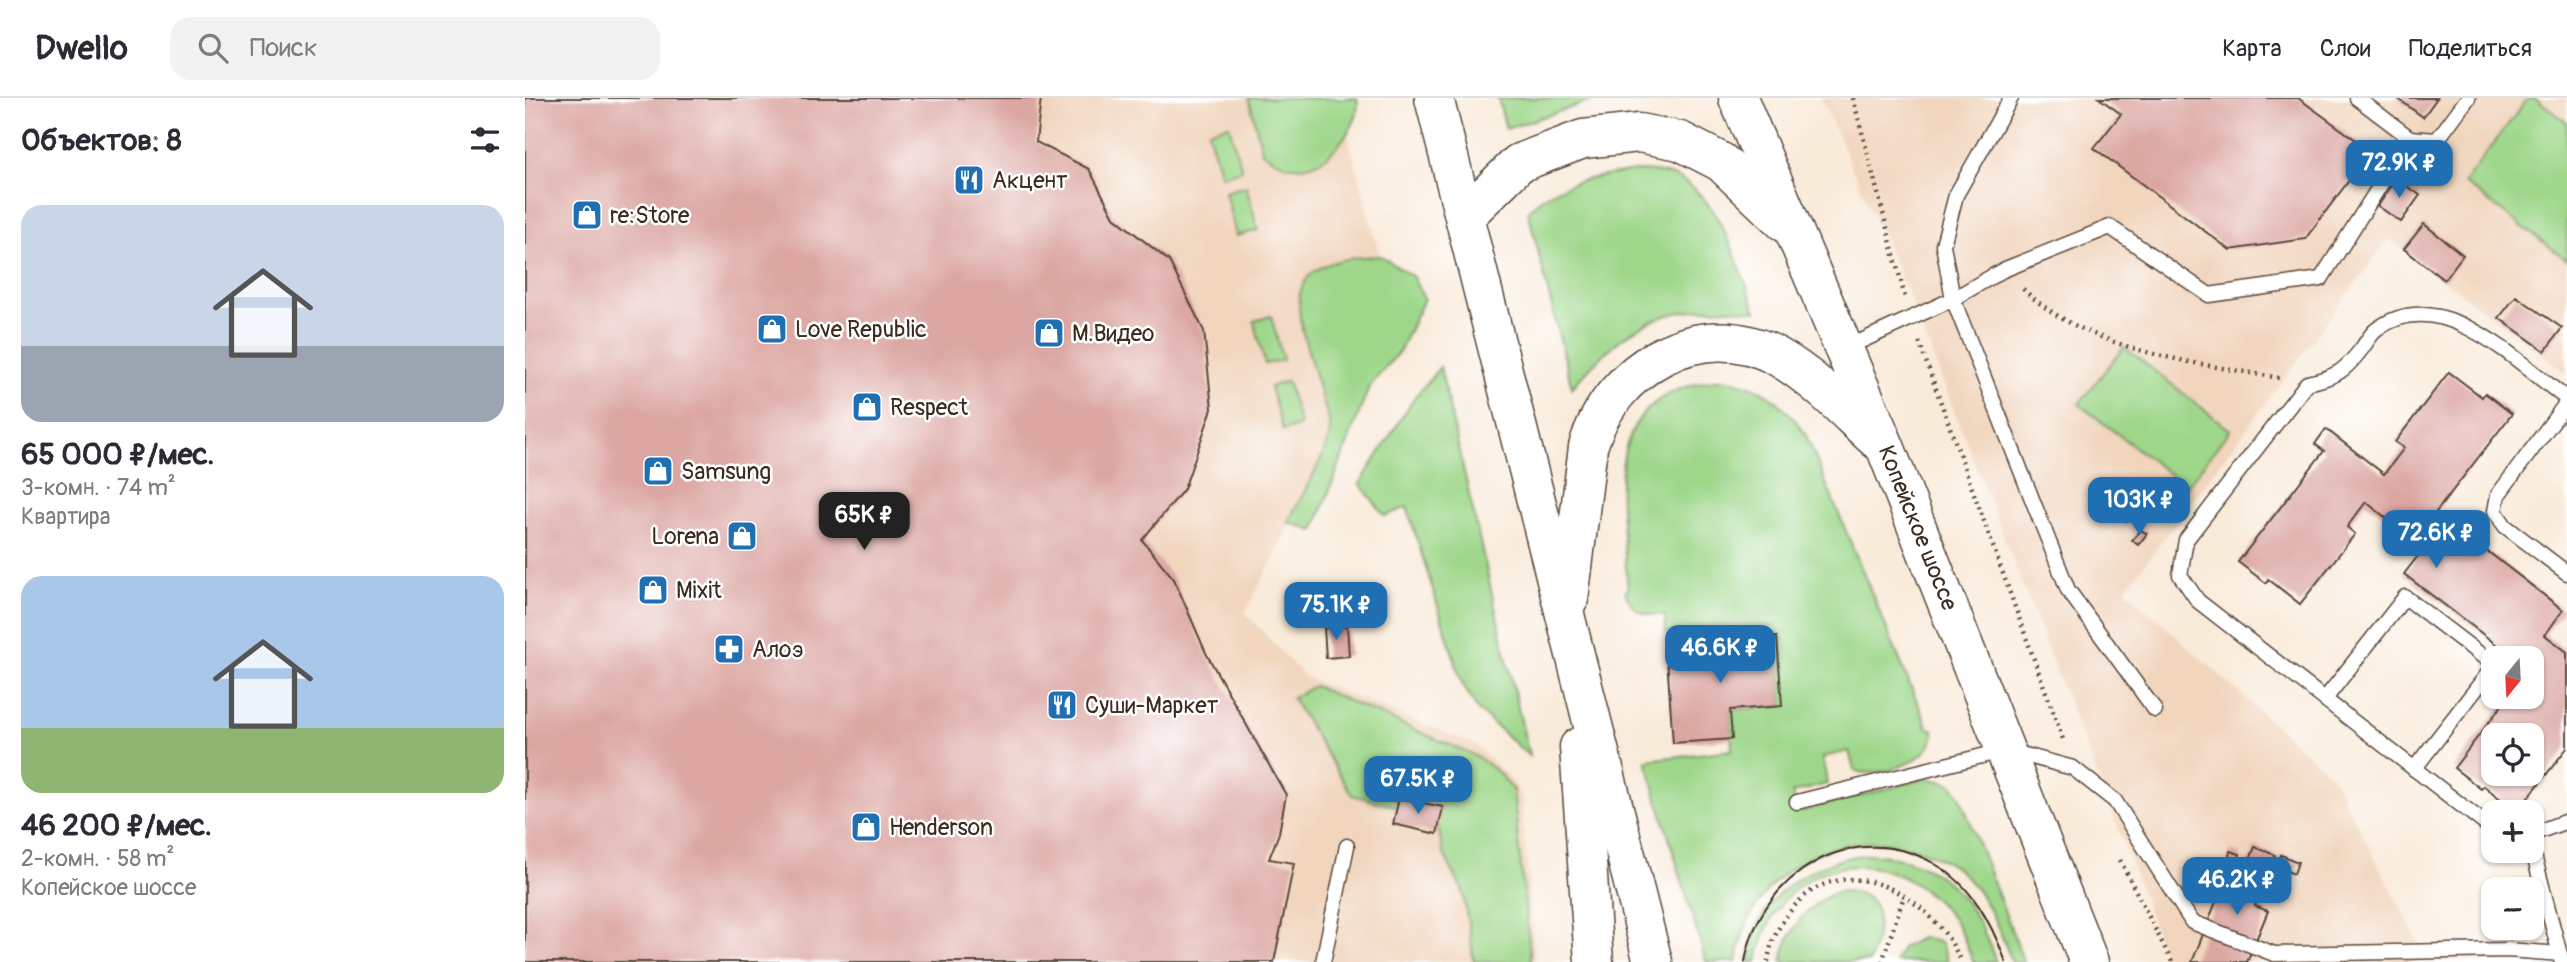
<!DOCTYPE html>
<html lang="ru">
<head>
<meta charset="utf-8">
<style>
	:root { --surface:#fff; --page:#f2f2f3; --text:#2b2b33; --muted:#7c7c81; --line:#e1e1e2; --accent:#1f6fb2 }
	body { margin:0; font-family:Pangolin,sans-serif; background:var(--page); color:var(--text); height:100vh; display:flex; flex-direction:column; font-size:26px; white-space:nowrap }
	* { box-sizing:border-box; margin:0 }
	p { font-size:23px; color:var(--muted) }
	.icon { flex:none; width:38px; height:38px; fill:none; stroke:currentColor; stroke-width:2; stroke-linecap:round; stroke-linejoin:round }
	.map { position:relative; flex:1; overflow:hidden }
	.side { display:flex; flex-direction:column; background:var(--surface); width:525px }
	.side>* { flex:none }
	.needle { width:46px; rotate:198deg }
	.fabs { position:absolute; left:1956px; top:548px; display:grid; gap:14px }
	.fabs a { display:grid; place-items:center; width:63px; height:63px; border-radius:14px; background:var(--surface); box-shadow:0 2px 5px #0004; font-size:35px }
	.price { position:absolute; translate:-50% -60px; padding:0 16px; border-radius:14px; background:var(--accent); color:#fff; font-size:23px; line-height:46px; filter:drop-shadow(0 2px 4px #0008) }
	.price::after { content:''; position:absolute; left:50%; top:42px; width:21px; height:16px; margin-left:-10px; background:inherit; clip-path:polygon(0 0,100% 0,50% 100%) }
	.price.selected { background:#222; color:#fff }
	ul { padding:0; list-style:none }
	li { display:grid; align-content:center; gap:14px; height:371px; padding:0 21px }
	li span { display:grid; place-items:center; height:217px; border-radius:21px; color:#555 }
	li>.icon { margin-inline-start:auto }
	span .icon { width:126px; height:126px; fill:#fffc; stroke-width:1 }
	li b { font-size:30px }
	h2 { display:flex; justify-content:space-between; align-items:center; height:84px; padding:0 21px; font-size:30px }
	header { display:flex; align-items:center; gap:42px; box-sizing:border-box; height:98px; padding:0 35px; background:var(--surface); border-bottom:2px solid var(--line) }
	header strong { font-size:33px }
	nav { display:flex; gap:38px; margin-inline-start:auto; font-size:24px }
	.search { width:490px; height:63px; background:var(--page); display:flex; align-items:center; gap:18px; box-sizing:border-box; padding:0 24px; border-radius:21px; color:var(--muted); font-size:26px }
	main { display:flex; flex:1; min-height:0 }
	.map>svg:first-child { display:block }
	.built { fill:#f1d5bd }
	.green { fill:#9ed78a; stroke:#6c8054; stroke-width:2 }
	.building { fill:#dca7a3; fill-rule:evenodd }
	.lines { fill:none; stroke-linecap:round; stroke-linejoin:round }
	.lane-casing { stroke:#58473a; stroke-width:17 }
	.primary-casing { stroke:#58473a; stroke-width:41 }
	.path { stroke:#58473a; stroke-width:4.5; stroke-dasharray:2 5; stroke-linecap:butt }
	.lane { stroke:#fff; stroke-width:14 }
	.primary { stroke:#fff; stroke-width:38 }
	.tram { stroke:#3b2a1e; stroke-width:2 }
	.labels { text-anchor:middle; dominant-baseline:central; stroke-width:5; stroke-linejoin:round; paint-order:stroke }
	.poi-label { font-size:23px; fill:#3b2a1e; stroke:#fff; text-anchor:start }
	.street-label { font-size:23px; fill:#3b2a1e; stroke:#fff }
</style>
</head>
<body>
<header>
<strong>Dwello</strong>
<div class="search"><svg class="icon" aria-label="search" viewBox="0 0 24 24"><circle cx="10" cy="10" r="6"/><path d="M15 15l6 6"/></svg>Поиск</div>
<nav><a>Карта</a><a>Слои</a><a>Поделиться</a></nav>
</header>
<main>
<section class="side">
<h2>Объектов: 8<svg class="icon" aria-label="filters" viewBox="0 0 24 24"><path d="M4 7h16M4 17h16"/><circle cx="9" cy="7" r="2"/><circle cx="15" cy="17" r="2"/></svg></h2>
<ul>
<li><span style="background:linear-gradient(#c9d6e8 65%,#9aa5b1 0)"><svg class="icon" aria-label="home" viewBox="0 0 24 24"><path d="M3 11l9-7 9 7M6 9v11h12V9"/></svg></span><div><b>65 000 ₽/мес.</b><p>3-комн. · 74 m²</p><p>Квартира</p></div></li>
<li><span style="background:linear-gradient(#a9c7e8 70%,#8fb573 0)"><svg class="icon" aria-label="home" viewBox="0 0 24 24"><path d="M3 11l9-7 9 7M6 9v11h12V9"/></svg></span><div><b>46 200 ₽/мес.</b><p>2-комн. · 58 m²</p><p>Копейское шоссе</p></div></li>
</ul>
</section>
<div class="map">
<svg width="2042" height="864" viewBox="0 0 2042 864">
	<rect width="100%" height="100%" fill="#fff"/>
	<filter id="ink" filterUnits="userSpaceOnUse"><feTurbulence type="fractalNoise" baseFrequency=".0143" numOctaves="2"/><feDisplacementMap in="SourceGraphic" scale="14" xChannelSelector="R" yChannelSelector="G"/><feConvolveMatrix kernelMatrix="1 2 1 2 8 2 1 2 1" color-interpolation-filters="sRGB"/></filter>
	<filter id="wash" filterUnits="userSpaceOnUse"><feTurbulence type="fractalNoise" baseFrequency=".00686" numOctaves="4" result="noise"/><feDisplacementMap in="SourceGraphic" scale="28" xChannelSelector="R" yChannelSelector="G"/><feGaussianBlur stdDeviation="1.57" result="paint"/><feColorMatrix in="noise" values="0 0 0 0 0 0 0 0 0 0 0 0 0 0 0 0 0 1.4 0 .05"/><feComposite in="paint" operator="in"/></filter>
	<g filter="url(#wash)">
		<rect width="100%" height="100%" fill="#f9ebda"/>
		<!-- built -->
		<g class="built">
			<path d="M0 0H813L879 250 864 269 838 287 720 515 780 579 949 646 988 683 997 702 1010 864H0Z"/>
			<path d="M1296 0H2042V275L1864 141 1600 492 1808 679 1904 864H1641L1603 756 1385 200Z"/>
		</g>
		<!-- green -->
		<g class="green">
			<path d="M724 0H832C835 16 828 28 819 40 795 72 770 78 737 54Z"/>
			<path d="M973 0H1075L981 31Z"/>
			<path d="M2003 0H2010L2042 24V162L1939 85Z"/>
			<path d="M704 27 717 72 696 78 683 33Z"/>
			<path d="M1111 73C1123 73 1136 74 1148 78 1195 95 1214 171 1231 213 1146 202 1100 225 1047 290L1003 113C1028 84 1075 78 1111 73Z"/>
			<path d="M721 88 733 132 711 138 700 94Z"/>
			<path d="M856 158 888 179 899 201 875 252 844 289 789 433 763 424C773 404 805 352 805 332 806 323 800 310 797 301 776 221 738 161 856 158Z"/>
			<path d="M746 218 758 262 740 266 729 223Z"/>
			<path d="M1599 249 1705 332 1661 389 1554 306Z"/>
			<path d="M915 269 1004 658 952 611 937 585 882 409 860 418 835 386 889 300Z"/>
			<path d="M1198 281C1239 288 1256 302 1280 335L1403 630 1408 631C1413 664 1348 682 1329 672L1324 653 1298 659 1302 686 1267 695 1272 714 1403 680 1426 686 1435 698 1499 864H1487C1475 833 1463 800 1438 776 1424 763 1405 755 1387 750 1306 726 1221 779 1212 864H1181L1121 662 1207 652 1205 612 1257 608 1251 528 1141 535 1140 517C1120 518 1106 514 1100 493L1103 492C1096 397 1068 296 1198 281Z"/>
			<path d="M762 283 775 327 758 333 745 289Z"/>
			<path d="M789 588 953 659 975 676 988 692 1006 864H949L938 793 918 754 911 719 827 697 767 600Z"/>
			<path d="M1344 756C1417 761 1448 799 1471 864H1448C1442 847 1436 830 1424 816 1357 736 1251 759 1232 864H1225C1226 799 1286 763 1344 756Z"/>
			<path d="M1314 793C1365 792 1355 830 1344 864H1257C1262 831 1284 805 1314 793Z"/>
			<path d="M1397 839 1416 845 1423 864H1370L1377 850Z"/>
		</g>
		<g id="blocks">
			<!-- building -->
			<g class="building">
				<path d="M0 0H516L511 44 564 71 589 119 644 163 679 233 687 311 659 391 617 442 649 481 681 555 761 697 754 735 744 761 769 765 749 864H0Z"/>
				<path d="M1574 0H1773L1846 53 1780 141 1705 152 1569 50 1596 16Z"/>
				<path d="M1872 0H1912L1898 19Z"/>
				<path d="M1871 81 1895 97 1876 124 1853 108Z"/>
				<path d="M1899 126 1938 157 1919 182 1879 151Z"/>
				<path d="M1991 198 2037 230 2020 253 1974 220Z"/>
				<path d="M1924 274 1957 299 1960 295 1987 316 1901 427 1911 434 1921 421 2038 512 2020 537 2042 554V650L1992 714 1959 688 1956 691 1929 670 1984 598H2007V560H1989L1879 476 1899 450 1841 404 1822 429 1830 436 1775 506 1743 481 1741 485 1713 464 1799 353 1790 346 1801 331 1859 376 1879 350 1870 344ZM1969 637H2007V676H1969Z"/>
				<path d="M1605 408 1610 413 1601 423 1595 418Z"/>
				<path d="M1616 432 1622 436 1613 447 1607 442Z"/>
				<path d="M822 528 824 558 801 560 799 530Z"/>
				<path d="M1252 539 1257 608 1205 612 1207 641 1148 645 1141 547Z"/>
				<path d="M874 700 918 709 912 736 868 726Z"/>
				<path d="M1730 749 1750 757 1730 808 1743 813 1722 864H1667L1695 794 1709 799Z"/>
				<path d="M1705 753 1715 756 1712 771 1702 769Z"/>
				<path d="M1756 757 1773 764 1769 776 1752 769Z"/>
			</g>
		</g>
	</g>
	<g filter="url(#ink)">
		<use href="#blocks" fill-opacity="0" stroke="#58473a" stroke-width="2"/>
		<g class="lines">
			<!-- lane casing -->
			<g class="lane-casing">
				<g id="lane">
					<path d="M1486 0 1431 97 1418 147 1428 201 1543 492 1630 612"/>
					<path d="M1832 0 1885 40 1912 42 1943 0"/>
					<path d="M1321 250 1428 201 1478 172 1585 129 1684 197 1796 181 1885 40"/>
					<path d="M2042 304 1973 397 1970 413 1980 428 2042 475"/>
					<path d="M1800 601 1880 499 1969 567"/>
					<path d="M1889 671 1969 568"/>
					<path d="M1272 704 1481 652 1548 670 1590 703 1667 824 1749 856 1983 852 2035 856"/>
					<path d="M1969 730 1963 728 1673 503 1655 477 1661 442 1782 285C1812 279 1820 273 1838 249 1842 243 1846 236 1851 232 1915 183 1992 264 2042 301"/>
					<path d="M2007 736 2042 723"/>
					<path d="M2007 750 2037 864"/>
					<path d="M798 864 822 748"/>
				</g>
			</g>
			<!-- primary casing -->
			<g class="primary-casing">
				<g id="primary">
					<path d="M909 0 1128 864"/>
					<path d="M1213 0 1361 351 1564 864"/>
					<path d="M940 118 994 65 1058 41 1114 35 1155 43 1196 64 1259 124"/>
					<path d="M1044 501 1063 349C1085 271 1175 215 1253 259 1290 280 1321 314 1352 342"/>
					<path d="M1054 649 1069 864"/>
				</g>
			</g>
			<!-- path -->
			<g class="path">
				<path d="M1328 0 1380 199"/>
				<path d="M1498 191C1564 254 1668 264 1754 280"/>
				<path d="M1394 244 1539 644"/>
				<path d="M1595 762 1647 864"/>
				<path d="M1243 864C1245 844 1254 827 1267 811 1320 745 1411 801 1436 864"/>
				<path d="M1357 864 1379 798"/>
			</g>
			<!-- lane -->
			<use href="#lane" class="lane"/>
			<!-- primary -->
			<use href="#primary" class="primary"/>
			<!-- tram -->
			<path class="tram" d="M1220 864C1234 777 1328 718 1410 766 1448 788 1466 825 1481 864"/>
		</g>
	</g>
	<!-- icons -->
	<defs>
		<g id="restaurant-square" transform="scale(1.575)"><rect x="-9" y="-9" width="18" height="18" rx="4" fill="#1f6fb2" stroke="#fff"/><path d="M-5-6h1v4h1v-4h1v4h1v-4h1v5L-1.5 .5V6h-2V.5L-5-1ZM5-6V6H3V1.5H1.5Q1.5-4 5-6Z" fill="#fff"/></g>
		<g id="shop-square" transform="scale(1.575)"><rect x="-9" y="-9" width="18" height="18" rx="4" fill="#1f6fb2" stroke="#fff"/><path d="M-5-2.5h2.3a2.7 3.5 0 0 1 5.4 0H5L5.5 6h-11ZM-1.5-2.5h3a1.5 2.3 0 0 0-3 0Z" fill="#fff"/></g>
		<g id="pharmacy-square" transform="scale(1.575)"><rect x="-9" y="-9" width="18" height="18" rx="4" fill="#1f6fb2" stroke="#fff"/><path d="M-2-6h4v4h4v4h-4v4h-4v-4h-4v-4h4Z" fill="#fff"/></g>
	</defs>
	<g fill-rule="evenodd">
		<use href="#restaurant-square" x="444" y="82"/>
		<use href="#shop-square" x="62" y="117"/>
		<use href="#shop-square" x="247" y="231"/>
		<use href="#shop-square" x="524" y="235"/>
		<use href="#shop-square" x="342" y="309"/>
		<use href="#shop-square" x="133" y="373"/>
		<use href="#shop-square" x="217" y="438"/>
		<use href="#shop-square" x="128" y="492"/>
		<use href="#pharmacy-square" x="204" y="551"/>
		<use href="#restaurant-square" x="537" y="607"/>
		<use href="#shop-square" x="341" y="729"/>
	</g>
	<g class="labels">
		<!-- poi labels -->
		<g class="poi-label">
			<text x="467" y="82">Акцент</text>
			<text x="85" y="117">re:Store</text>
			<text x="270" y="231">Love Republic</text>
			<text x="547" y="235">М.Видео</text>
			<text x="365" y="309">Respect</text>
			<text x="156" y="373">Samsung</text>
			<text x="194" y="438" text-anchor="end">Lorena</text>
			<text x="151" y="492">Mixit</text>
			<text x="227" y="551">Алоэ</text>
			<text x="560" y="607">Суши-Маркет</text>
			<text x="364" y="729">Henderson</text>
		</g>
		<!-- street labels -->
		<g class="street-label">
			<text transform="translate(1393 430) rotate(68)">Копейское шоссе</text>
		</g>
	</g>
</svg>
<div class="fabs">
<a><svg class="needle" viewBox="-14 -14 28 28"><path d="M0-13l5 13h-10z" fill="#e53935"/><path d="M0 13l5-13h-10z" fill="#7c7c81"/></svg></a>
<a><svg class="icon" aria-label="locate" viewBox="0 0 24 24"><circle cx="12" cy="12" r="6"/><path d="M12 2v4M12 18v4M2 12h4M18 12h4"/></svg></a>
<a>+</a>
<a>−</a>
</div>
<b class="price" style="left:1874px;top:102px">72.9K ₽</b>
<b class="price" style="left:1614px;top:439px">103K ₽</b>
<b class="price selected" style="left:339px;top:454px">65K ₽</b>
<b class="price" style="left:1911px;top:472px">72.6K ₽</b>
<b class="price" style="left:811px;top:544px">75.1K ₽</b>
<b class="price" style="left:1195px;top:587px">46.6K ₽</b>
<b class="price" style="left:893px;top:718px">67.5K ₽</b>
<b class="price" style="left:1712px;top:819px">46.2K ₽</b>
</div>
</main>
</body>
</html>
